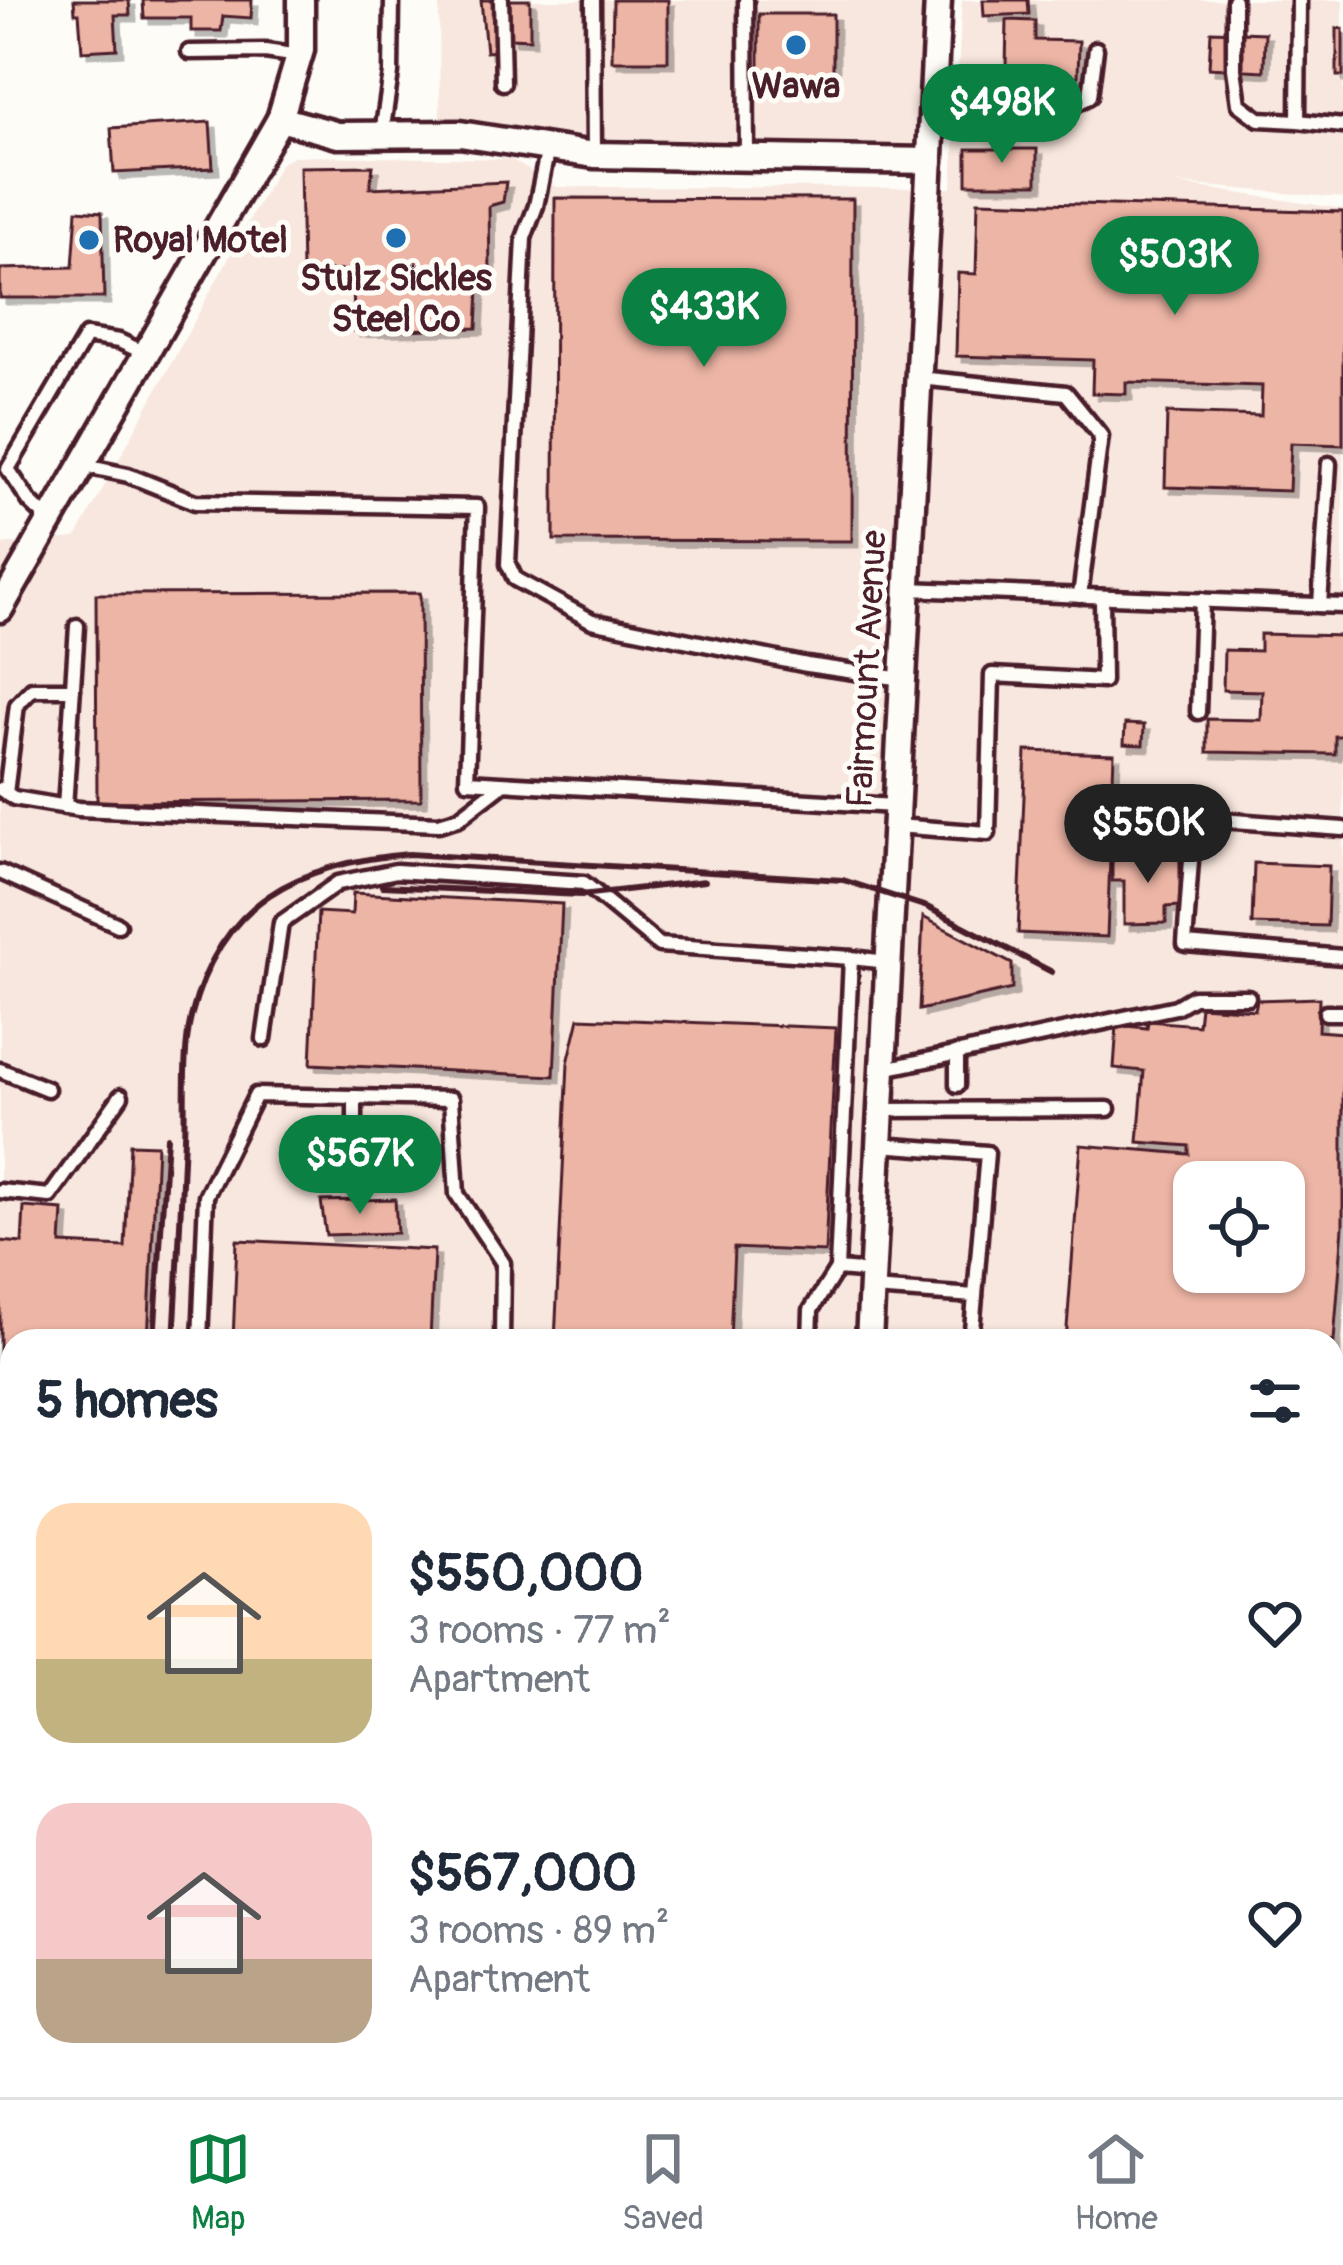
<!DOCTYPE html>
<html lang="en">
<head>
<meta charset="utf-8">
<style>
	:root { --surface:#fff; --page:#f6f6f7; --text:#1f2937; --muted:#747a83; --line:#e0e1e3; --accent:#0b8043 }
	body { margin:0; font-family:Pangolin,sans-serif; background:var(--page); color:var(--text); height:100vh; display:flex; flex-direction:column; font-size:45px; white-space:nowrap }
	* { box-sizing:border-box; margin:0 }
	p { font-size:39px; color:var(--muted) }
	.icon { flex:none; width:66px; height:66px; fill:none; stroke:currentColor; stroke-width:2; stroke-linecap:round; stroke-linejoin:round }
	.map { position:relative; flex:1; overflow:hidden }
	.drawer { position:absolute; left:0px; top:1329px; width:1344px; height:768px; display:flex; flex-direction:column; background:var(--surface); border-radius:36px 36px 0 0; box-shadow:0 3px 9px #0004 }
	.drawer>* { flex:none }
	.fabs { position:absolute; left:1173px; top:1161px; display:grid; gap:24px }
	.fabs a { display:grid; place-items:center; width:132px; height:132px; border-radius:24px; background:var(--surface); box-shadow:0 3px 9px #0004; font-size:60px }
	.price { position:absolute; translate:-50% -102px; padding:0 27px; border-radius:42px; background:var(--accent); color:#fff; font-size:39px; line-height:78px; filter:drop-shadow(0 3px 6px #0008) }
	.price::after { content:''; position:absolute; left:50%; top:72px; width:36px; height:27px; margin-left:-18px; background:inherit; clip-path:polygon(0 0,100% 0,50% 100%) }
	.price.active { background:#222; color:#fff }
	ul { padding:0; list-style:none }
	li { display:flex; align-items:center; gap:36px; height:300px; padding:0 36px }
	li span { display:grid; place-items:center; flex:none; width:336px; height:240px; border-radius:36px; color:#555 }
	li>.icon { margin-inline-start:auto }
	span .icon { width:144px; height:144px; fill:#fffc; stroke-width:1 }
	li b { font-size:51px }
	h2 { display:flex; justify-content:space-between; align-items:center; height:144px; padding:0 36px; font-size:51px }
	.tabs { display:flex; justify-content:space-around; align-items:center; height:168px; border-top:3px solid var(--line); background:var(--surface); font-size:33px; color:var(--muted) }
	.tabs a { display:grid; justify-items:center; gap:6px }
	.tabs .active { color:var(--accent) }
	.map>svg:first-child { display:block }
	.built { fill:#f8e7de; fill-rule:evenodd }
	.building { fill:#edb5a5; stroke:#4a1f2b; stroke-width:3; fill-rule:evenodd; filter:url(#shadow) }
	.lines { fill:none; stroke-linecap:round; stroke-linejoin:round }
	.service-casing { stroke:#4a1f2b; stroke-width:21 }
	.minor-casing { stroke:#4a1f2b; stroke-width:33 }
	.service { stroke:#fdfcf7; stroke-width:12 }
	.minor { stroke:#fdfcf7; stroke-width:24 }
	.rail { stroke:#4a1f2b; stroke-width:6 }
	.poi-dot { fill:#1f6fb2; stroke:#fdfcf7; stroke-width:4.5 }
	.labels { text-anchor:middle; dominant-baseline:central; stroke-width:10; stroke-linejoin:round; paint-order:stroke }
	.poi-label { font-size:36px; font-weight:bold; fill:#4a1f2b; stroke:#fdfcf7 }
	.street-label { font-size:36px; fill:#4a1f2b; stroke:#fdfcf7 }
</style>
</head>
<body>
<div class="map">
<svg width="1343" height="2097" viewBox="0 0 1343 2097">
	<defs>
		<filter id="shadow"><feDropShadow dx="6" dy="6" stdDeviation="0" flood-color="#0004"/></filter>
	</defs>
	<rect width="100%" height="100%" fill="#fdfcf7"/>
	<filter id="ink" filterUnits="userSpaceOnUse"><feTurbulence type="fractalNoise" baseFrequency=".00833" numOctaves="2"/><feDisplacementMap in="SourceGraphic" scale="24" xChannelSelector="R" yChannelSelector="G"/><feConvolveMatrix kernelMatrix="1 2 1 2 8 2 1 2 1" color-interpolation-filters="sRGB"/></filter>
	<g filter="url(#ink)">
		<!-- built -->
		<g class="built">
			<path d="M439 0H933L925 150 605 138 440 121Z"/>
			<path d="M962 0H1343V198L1172 183 1343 209V2097H0V545L76 538 280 164 293 156 511 159 556 187 952 188ZM1194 1182H1284V1272H1194ZM12 1341H1332V2085H12Z"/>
		</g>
		<!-- building -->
		<g class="building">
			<path d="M74 0H129L130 15H115L117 49 82 51 79 13H75Z"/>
			<path d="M252 0 251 18 223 16 221 31H191V18H144L143 0Z"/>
			<path d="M481 0H494L499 51 486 52Z"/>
			<path d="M510 0H530V39L510 38Z"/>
			<path d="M613 0H668V61H612Z"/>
			<path d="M983 0H1028L1029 14 984 16Z"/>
			<path d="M759 14H833V76L769 81V76L759 77Z"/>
			<path d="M1007 20 1035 21V40L1079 41 1078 77 1041 76 1039 118 1005 117Z"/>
			<path d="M1337 28 1343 29V76H1337Z"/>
			<path d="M1211 31 1265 33 1264 71 1209 68Z"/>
			<path d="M210 122 213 168 114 173 111 128Z"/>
			<rect x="967" y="149" width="70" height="35"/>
			<path d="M373 166 370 188 506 182 503 202 489 206 490 271 480 270 477 328 354 331 353 270 302 272 300 167Z"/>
			<path d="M555 198 853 199 852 541 554 540Z"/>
			<path d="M978 201 1343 212V445L1291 443 1289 491 1165 487 1167 413 1261 416 1262 386 1126 382V394L1092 393 1093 360 956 356 958 273 976 274Z"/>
			<path d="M77 210 102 212 104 298H0V269L73 267Z"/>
			<path d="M420 593 421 800 97 802 96 594Z"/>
			<path d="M1260 634 1343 636V736H1335V754L1207 752V719L1261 720 1262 691 1223 690 1224 650 1260 651Z"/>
			<path d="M1125 724 1144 725 1143 745 1124 744Z"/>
			<path d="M1026 751 1114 754 1107 937 1018 933Z"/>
			<path d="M1180 855V906L1166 907V923L1124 924V881H1112V856Z"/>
			<path d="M1254 863 1329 866 1327 926 1252 924Z"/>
			<path d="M353 893 562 904 554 1076 311 1064 318 912 352 914Z"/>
			<path d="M923 917 1012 964V989L919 1010Z"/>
			<path d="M1319 998 1318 1031 1343 1033V1227L1332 1366V1341H1066L1081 1145 1189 1154V1146L1138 1142 1144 1071 1114 1068 1117 1025 1147 1028 1148 1021 1198 1025 1200 1006 1255 1010 1257 1000ZM1194 1182H1284V1272H1194Z"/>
			<path d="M579 1018 836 1028 825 1252 734 1248 730 1341H555L568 1063Z"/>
			<path d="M130 1144 157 1145 148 1341H12V1505H0V1241L22 1243 24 1207 63 1210 61 1244 125 1247Z"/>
			<path d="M395 1199 397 1233 326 1235 321 1201Z"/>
			<path d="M237 1240 434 1250 430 1341H233Z"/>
			<path d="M0 1893 12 1894V2085H82L81 2097H0Z"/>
		</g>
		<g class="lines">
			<!-- service casing -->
			<g class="service-casing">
				<g id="service">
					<path d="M501 0 503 83"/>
					<path d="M593 0 594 155"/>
					<path d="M746 0 747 159"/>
					<path d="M1234 0V69L1239 104 1259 119 1298 121"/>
					<path d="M1299 0 1298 121 1343 126"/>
					<path d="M189 52 265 51 299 56"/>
					<path d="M932 127 1021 128 1045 122 1090 96 1096 49"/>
					<path d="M382 134 391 73 392 0"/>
					<path d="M548 148 536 206 524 238 508 564 515 579 592 621 807 665 902 679"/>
					<path d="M919 378 1066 393 1101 436 1080 596"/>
					<path d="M85 466 128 475 195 502 477 507 467 781 895 806"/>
					<path d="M50 521 30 502 8 469 86 336 119 341 147 354"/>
					<path d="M907 589 1343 606"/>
					<path d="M1320 605 1329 464"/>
					<path d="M1198 712 1202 600"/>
					<path d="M0 789 14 798 79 809 439 824 459 818 503 784"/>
					<path d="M6 793 17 705 32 689H73"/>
					<path d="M65 807 77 626"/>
					<path d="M896 826 988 833 992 675 1103 681 1102 597"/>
					<path d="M1343 829 1194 818 1185 944 1343 957"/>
					<path d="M0 872 118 925"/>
					<path d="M1326 1013H1343"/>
					<path d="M264 1039 281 923 338 883 396 871 584 883 659 945 851 958"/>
					<path d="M884 1069 1176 1007 1193 997H1248"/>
					<path d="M0 1070 47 1089"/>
					<path d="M957 1085V1053"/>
					<path d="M881 1110 1108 1109"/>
					<path d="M880 1145 987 1153 975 1296"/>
					<path d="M355 1181V1097"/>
					<path d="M0 1191 50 1196 121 1096"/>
					<path d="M837 1269 851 958 888 962"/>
					<path d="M872 1289 975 1296 971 1341"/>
					<path d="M200 1341 206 1196 256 1095 451 1099 457 1194 503 1263 502 1341"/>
					<path d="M810 1341 811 1310 837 1269 873 1272"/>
					<path d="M0 1518 12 1519"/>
					<path d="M0 1643 12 1644"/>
					<path d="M0 1862H12"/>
					<path d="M319 2097V2085"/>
				</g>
			</g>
			<!-- minor casing -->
			<g class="minor-casing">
				<g id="minor">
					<path d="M280 119 338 135 460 134 594 155 930 161"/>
					<path d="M0 609 280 119 301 50V0"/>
					<path d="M869 1341 938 0"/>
					<path d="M1332 1551 1343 1413"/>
					<path d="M0 1575 12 1576"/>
					<path d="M1332 1635 1343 1636"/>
					<path d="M1079 2085 1315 2097"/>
				</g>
			</g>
			<!-- service -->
			<use href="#service" class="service"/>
			<!-- minor -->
			<use href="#minor" class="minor"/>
			<!-- rail -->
			<g class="rail">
				<path d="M382 886 581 895 705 881"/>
				<path d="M154 1341 167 1137"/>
				<path d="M174 1341C178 1273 181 1205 184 1137 186 1098 182 1056 191 1017 220 901 298 863 409 854L843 880 927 907 1052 972"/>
				<path d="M89 2097 90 2085"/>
				<path d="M138 2097 139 2085"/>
			</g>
		</g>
	</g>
	<!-- markers -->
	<g class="poi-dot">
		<circle cx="796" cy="45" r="12"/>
		<circle cx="396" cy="238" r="12"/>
		<circle cx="89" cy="240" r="12"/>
	</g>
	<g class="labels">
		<!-- poi labels -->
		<g class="poi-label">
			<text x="796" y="86">Wawa</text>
			<text x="113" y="240" text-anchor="start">Royal Motel</text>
			<text x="396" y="278">Stulz Sickles<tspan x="396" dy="41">Steel Co</tspan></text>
		</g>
		<!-- street labels -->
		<g class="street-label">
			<text transform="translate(867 669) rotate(-87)">Fairmount Avenue</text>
		</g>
	</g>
</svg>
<div class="fabs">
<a><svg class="icon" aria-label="locate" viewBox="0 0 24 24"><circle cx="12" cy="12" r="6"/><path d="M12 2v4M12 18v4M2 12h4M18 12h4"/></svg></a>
</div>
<b class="price" style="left:1002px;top:166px">$498K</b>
<b class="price" style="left:1175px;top:318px">$503K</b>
<b class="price" style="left:704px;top:370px">$433K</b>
<b class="price active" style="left:1148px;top:886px">$550K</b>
<b class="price" style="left:360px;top:1217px">$567K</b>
<section class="drawer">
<h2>5 homes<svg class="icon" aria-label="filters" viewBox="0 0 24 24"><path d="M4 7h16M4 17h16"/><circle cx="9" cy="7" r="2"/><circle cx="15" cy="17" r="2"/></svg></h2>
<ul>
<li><span style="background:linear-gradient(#ffd9b3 65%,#c2b280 0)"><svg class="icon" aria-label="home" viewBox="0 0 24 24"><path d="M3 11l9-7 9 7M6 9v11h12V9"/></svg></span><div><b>$550,000</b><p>3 rooms · 77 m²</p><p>Apartment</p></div><svg class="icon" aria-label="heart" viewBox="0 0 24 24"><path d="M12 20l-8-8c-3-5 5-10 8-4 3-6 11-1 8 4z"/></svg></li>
<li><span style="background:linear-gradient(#f6c9c9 65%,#b9a48a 0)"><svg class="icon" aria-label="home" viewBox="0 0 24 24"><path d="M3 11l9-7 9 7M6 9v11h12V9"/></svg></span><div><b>$567,000</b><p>3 rooms · 89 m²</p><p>Apartment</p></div><svg class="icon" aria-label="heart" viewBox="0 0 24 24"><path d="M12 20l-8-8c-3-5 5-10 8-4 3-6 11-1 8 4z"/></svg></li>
</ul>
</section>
</div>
<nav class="tabs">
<a class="active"><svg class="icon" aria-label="map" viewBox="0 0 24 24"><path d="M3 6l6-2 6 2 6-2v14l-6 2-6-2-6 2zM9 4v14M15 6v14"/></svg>Map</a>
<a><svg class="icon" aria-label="saved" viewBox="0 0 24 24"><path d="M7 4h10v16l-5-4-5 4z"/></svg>Saved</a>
<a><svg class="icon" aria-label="home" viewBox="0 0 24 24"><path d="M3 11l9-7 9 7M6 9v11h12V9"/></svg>Home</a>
</nav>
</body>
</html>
